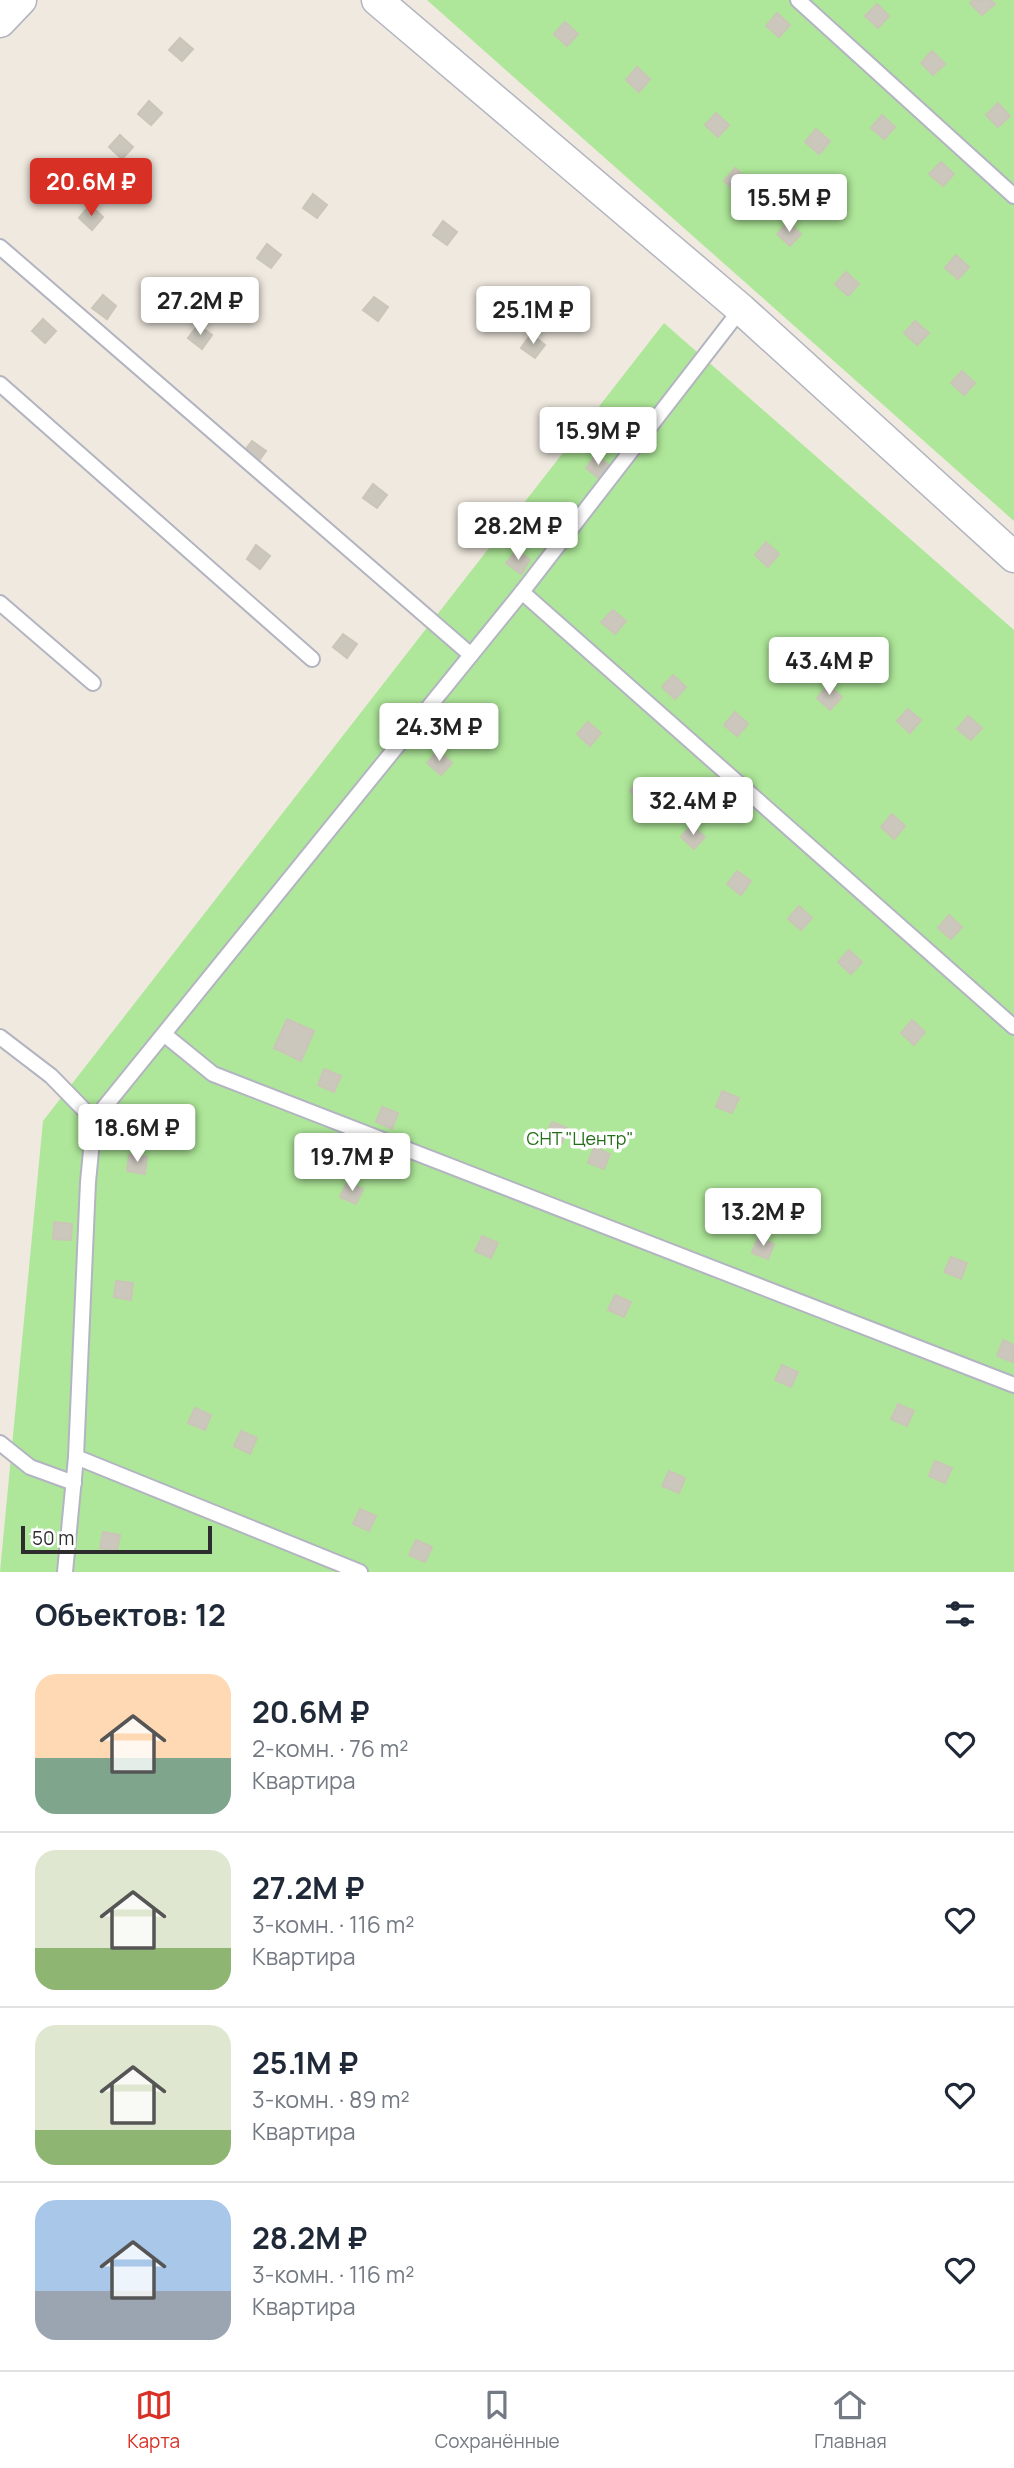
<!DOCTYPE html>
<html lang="ru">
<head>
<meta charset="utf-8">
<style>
	:root { --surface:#fff; --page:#f6f6f7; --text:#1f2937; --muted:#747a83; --line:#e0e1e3; --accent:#d93025 }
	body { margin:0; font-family:Manrope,sans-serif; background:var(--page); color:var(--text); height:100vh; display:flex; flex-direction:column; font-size:26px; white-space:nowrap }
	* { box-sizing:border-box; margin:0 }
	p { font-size:23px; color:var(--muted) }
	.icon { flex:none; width:38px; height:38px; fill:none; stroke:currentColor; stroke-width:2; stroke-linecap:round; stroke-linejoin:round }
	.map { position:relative; height:1572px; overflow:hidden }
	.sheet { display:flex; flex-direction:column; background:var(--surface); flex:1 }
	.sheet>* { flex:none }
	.scale { position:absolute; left:21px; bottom:18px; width:191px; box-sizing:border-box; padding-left:7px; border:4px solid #2d2d2d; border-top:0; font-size:19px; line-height:24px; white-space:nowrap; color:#2d2d2d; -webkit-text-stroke:5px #fff; paint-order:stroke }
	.price { position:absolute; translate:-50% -60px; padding:0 16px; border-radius:7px; background:#fff; color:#222; font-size:23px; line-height:46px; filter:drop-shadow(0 2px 4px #0008) }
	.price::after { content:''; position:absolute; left:50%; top:42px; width:21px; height:16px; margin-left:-10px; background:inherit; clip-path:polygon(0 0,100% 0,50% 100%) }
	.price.on { background:var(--accent); color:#fff }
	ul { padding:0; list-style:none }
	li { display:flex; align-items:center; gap:21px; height:175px; padding:0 35px }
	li+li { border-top:2px solid var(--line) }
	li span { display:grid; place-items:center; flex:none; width:196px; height:140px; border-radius:21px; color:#555 }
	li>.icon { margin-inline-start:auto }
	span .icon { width:84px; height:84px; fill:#fffc; stroke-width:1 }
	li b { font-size:30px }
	h2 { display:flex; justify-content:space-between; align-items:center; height:84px; padding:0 35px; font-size:30px }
	.tab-bar { display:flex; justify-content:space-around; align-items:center; height:98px; border-top:2px solid var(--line); background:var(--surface); font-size:19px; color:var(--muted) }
	.tab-bar a { display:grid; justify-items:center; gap:4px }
	.tab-bar .on { color:var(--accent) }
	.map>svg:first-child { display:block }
	.green { fill:#aee799 }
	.building { fill:#cbc7bd; stroke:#cbc5b8; stroke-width:2 }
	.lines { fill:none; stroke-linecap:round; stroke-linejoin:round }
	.service-casing { stroke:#b3b4c1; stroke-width:18 }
	.minor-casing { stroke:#b3b4c1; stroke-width:33 }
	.service { stroke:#fff; stroke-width:14 }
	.minor { stroke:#fff; stroke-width:30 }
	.labels { text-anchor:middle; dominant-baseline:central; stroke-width:7; stroke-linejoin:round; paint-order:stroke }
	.park-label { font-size:18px; fill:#236f17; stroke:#fff }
</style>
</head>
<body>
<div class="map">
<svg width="1014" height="1572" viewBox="0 0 1014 1572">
	<rect width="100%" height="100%" fill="#efe9df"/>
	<!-- green -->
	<g class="green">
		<path d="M427 0H1014V521Z"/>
		<path d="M664 323 1014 630V1572H0L43 1121Z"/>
	</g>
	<!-- building -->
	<g class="building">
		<path d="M973 0H991L995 4 982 15 970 3Z"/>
		<path d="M877 4 889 16 878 28 865 16Z"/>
		<path d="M777 13 790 25 779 37 766 26Z"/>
		<path d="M565 22 578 34 567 46 554 34Z"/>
		<path d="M180 38 193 49 182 61 169 50Z"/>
		<path d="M932 51 945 64 933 75 921 63Z"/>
		<path d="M637 67 650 79 639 92 626 80Z"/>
		<path d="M149 101 162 113 151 125 138 114Z"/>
		<path d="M998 103 1010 116 998 127 986 115Z"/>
		<path d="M716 113 729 125 718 137 705 125Z"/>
		<path d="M882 115 895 127 884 139 871 128Z"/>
		<path d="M816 129 830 141 819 154 805 142Z"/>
		<path d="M120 135 133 147 122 159 109 147Z"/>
		<path d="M941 162 954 174 943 186 929 174Z"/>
		<path d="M735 168 748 180 737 193 724 181Z"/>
		<path d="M313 194 327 205 317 218 303 208Z"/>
		<path d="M90 205 103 217 92 230 79 218Z"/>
		<path d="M443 221 457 232 447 245 433 235Z"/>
		<path d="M788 222 801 234 790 246 777 234Z"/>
		<path d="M267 244 281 255 271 268 257 258Z"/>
		<path d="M956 255 969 267 958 279 945 268Z"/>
		<path d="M846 272 859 284 848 296 835 284Z"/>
		<path d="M103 295 116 306 107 319 92 308Z"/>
		<path d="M374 297 388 307 378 321 363 310Z"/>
		<path d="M43 319 56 331 45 343 32 331Z"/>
		<path d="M915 321 929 333 917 345 904 333Z"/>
		<path d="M198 325 212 335 202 349 188 338Z"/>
		<path d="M531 334 545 345 535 358 521 348Z"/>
		<path d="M962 371 975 383 964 395 951 383Z"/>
		<path d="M252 441 266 451 256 465 242 454Z"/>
		<path d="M596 455 610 466 600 479 586 468Z"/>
		<path d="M373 484 387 495 377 508 363 498Z"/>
		<path d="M766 542 779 554 768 567 755 555Z"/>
		<path d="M256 545 270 556 260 569 247 559Z"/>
		<path d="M517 550 530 560 521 574 506 563Z"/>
		<path d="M613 610 626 621 615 634 601 622Z"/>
		<path d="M343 634 357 644 347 658 333 647Z"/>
		<path d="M673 675 686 687 675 699 662 687Z"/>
		<path d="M828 685 842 697 830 710 817 698Z"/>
		<path d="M908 709 921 720 910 733 897 721Z"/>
		<path d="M735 712 748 724 737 736 724 725Z"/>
		<path d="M968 716 982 728 971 740 957 729Z"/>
		<path d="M588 722 601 733 590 746 577 734Z"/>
		<path d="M438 751 452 763 441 775 427 763Z"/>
		<path d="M641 779 655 791 644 803 630 791Z"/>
		<path d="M892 814 905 826 894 839 881 827Z"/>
		<path d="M692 825 705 837 694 849 681 837Z"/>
		<path d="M737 871 751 881 741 895 727 884Z"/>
		<path d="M799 906 812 918 801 930 788 919Z"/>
		<path d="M949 915 962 927 951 939 938 928Z"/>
		<path d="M849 950 862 962 851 974 838 962Z"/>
		<path d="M287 1019 314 1031 301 1061 274 1048Z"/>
		<path d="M912 1020 925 1032 914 1045 901 1033Z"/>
		<path d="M324 1069 341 1076 334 1092 318 1085Z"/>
		<path d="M722 1091 739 1098 732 1113 716 1107Z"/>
		<path d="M382 1107 398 1113 392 1129 376 1122Z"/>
		<path d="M552 1122 568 1128 562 1143 545 1137Z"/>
		<path d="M594 1147 610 1154 604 1169 588 1163Z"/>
		<path d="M129 1155 147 1157 145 1174 127 1171Z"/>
		<path d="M347 1182 363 1189 356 1204 340 1197Z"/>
		<path d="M54 1222 72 1224 71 1240 53 1239Z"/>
		<path d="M482 1236 498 1243 491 1258 475 1251Z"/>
		<path d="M758 1237 774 1244 768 1259 752 1253Z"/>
		<path d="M951 1257 967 1263 961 1279 944 1272Z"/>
		<path d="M116 1281 133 1283 131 1300 114 1297Z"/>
		<path d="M615 1295 631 1302 624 1317 608 1310Z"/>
		<path d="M1003 1340 1014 1345 1013 1362 997 1356Z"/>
		<path d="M782 1365 798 1372 791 1387 775 1380Z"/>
		<path d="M898 1404 914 1411 907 1426 891 1419Z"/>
		<path d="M195 1408 211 1415 205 1430 188 1423Z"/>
		<path d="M241 1431 257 1438 250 1454 234 1446Z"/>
		<path d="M935 1461 952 1468 945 1483 929 1476Z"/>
		<path d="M669 1471 685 1478 679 1493 662 1486Z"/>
		<path d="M360 1509 376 1516 369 1531 353 1524Z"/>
		<path d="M103 1532 120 1535 117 1551 100 1548Z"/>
		<path d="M416 1540 432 1547 425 1562 409 1555Z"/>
	</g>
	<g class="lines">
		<!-- service casing -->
		<g class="service-casing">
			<g id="service">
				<path d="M798 0 1014 196"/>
				<path d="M0 247 471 655"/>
				<path d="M0 384 312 659"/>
				<path d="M522 592 1014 1027"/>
				<path d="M0 603 93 683"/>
				<path d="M165 1035 213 1074 1014 1385"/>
				<path d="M0 1037 51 1076 94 1120"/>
				<path d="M0 1443 30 1467 74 1483"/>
				<path d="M76 1457 360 1572"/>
				<path d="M65 1572 76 1457 88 1182 94 1120 522 592 741 309"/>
			</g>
		</g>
		<!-- minor casing -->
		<g class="minor-casing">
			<g id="minor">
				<path d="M377 0 741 309 1014 557"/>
				<path d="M0 22 21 0"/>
			</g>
		</g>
		<!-- service -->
		<use href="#service" class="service"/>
		<!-- minor -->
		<use href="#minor" class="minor"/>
	</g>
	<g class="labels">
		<!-- park labels -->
		<g class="park-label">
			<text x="580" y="1138">СНТ "Центр"</text>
		</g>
	</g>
</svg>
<div class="scale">50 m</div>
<b class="price on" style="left:91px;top:218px">20.6M ₽</b>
<b class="price" style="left:789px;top:234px">15.5M ₽</b>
<b class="price" style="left:200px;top:337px">27.2M ₽</b>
<b class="price" style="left:533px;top:346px">25.1M ₽</b>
<b class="price" style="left:598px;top:467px">15.9M ₽</b>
<b class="price" style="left:518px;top:562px">28.2M ₽</b>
<b class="price" style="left:829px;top:697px">43.4M ₽</b>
<b class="price" style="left:439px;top:763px">24.3M ₽</b>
<b class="price" style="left:693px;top:837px">32.4M ₽</b>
<b class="price" style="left:137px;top:1164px">18.6M ₽</b>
<b class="price" style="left:352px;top:1193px">19.7M ₽</b>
<b class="price" style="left:763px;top:1248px">13.2M ₽</b>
</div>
<section class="sheet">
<h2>Объектов: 12<svg class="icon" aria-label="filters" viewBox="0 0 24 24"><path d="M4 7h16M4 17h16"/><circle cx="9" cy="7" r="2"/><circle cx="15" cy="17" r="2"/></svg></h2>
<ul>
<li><span style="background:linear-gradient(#ffd9b3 60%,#7fa58c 0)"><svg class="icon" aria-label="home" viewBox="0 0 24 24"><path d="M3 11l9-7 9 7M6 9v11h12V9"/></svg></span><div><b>20.6M ₽</b><p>2-комн. · 76 m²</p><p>Квартира</p></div><svg class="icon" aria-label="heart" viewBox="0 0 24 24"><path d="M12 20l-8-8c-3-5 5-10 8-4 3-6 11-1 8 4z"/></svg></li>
<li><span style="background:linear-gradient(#dfe7d0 70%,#8fb573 0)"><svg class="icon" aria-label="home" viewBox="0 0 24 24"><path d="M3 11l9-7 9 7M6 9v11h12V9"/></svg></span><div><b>27.2M ₽</b><p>3-комн. · 116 m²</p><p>Квартира</p></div><svg class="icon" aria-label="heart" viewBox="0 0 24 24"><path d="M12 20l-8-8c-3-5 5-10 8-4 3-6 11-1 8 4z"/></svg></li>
<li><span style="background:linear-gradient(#dfe7d0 75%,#8fb573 0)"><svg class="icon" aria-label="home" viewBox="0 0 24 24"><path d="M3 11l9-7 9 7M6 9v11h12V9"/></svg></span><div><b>25.1M ₽</b><p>3-комн. · 89 m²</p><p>Квартира</p></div><svg class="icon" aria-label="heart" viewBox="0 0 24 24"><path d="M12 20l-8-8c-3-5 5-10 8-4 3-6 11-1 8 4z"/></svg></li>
<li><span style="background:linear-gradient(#a9c7e8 65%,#9aa5b1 0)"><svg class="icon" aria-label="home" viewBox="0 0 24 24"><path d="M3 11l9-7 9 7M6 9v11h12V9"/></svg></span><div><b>28.2M ₽</b><p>3-комн. · 116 m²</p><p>Квартира</p></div><svg class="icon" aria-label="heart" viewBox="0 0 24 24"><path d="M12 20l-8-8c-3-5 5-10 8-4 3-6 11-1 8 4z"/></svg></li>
</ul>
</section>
<nav class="tab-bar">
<a class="on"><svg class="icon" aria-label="map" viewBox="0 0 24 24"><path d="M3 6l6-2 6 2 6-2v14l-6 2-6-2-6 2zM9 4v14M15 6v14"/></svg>Карта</a>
<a><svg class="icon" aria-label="saved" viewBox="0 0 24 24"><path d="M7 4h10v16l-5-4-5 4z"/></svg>Сохранённые</a>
<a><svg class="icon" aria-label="home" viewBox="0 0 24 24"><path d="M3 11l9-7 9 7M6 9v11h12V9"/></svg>Главная</a>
</nav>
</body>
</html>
